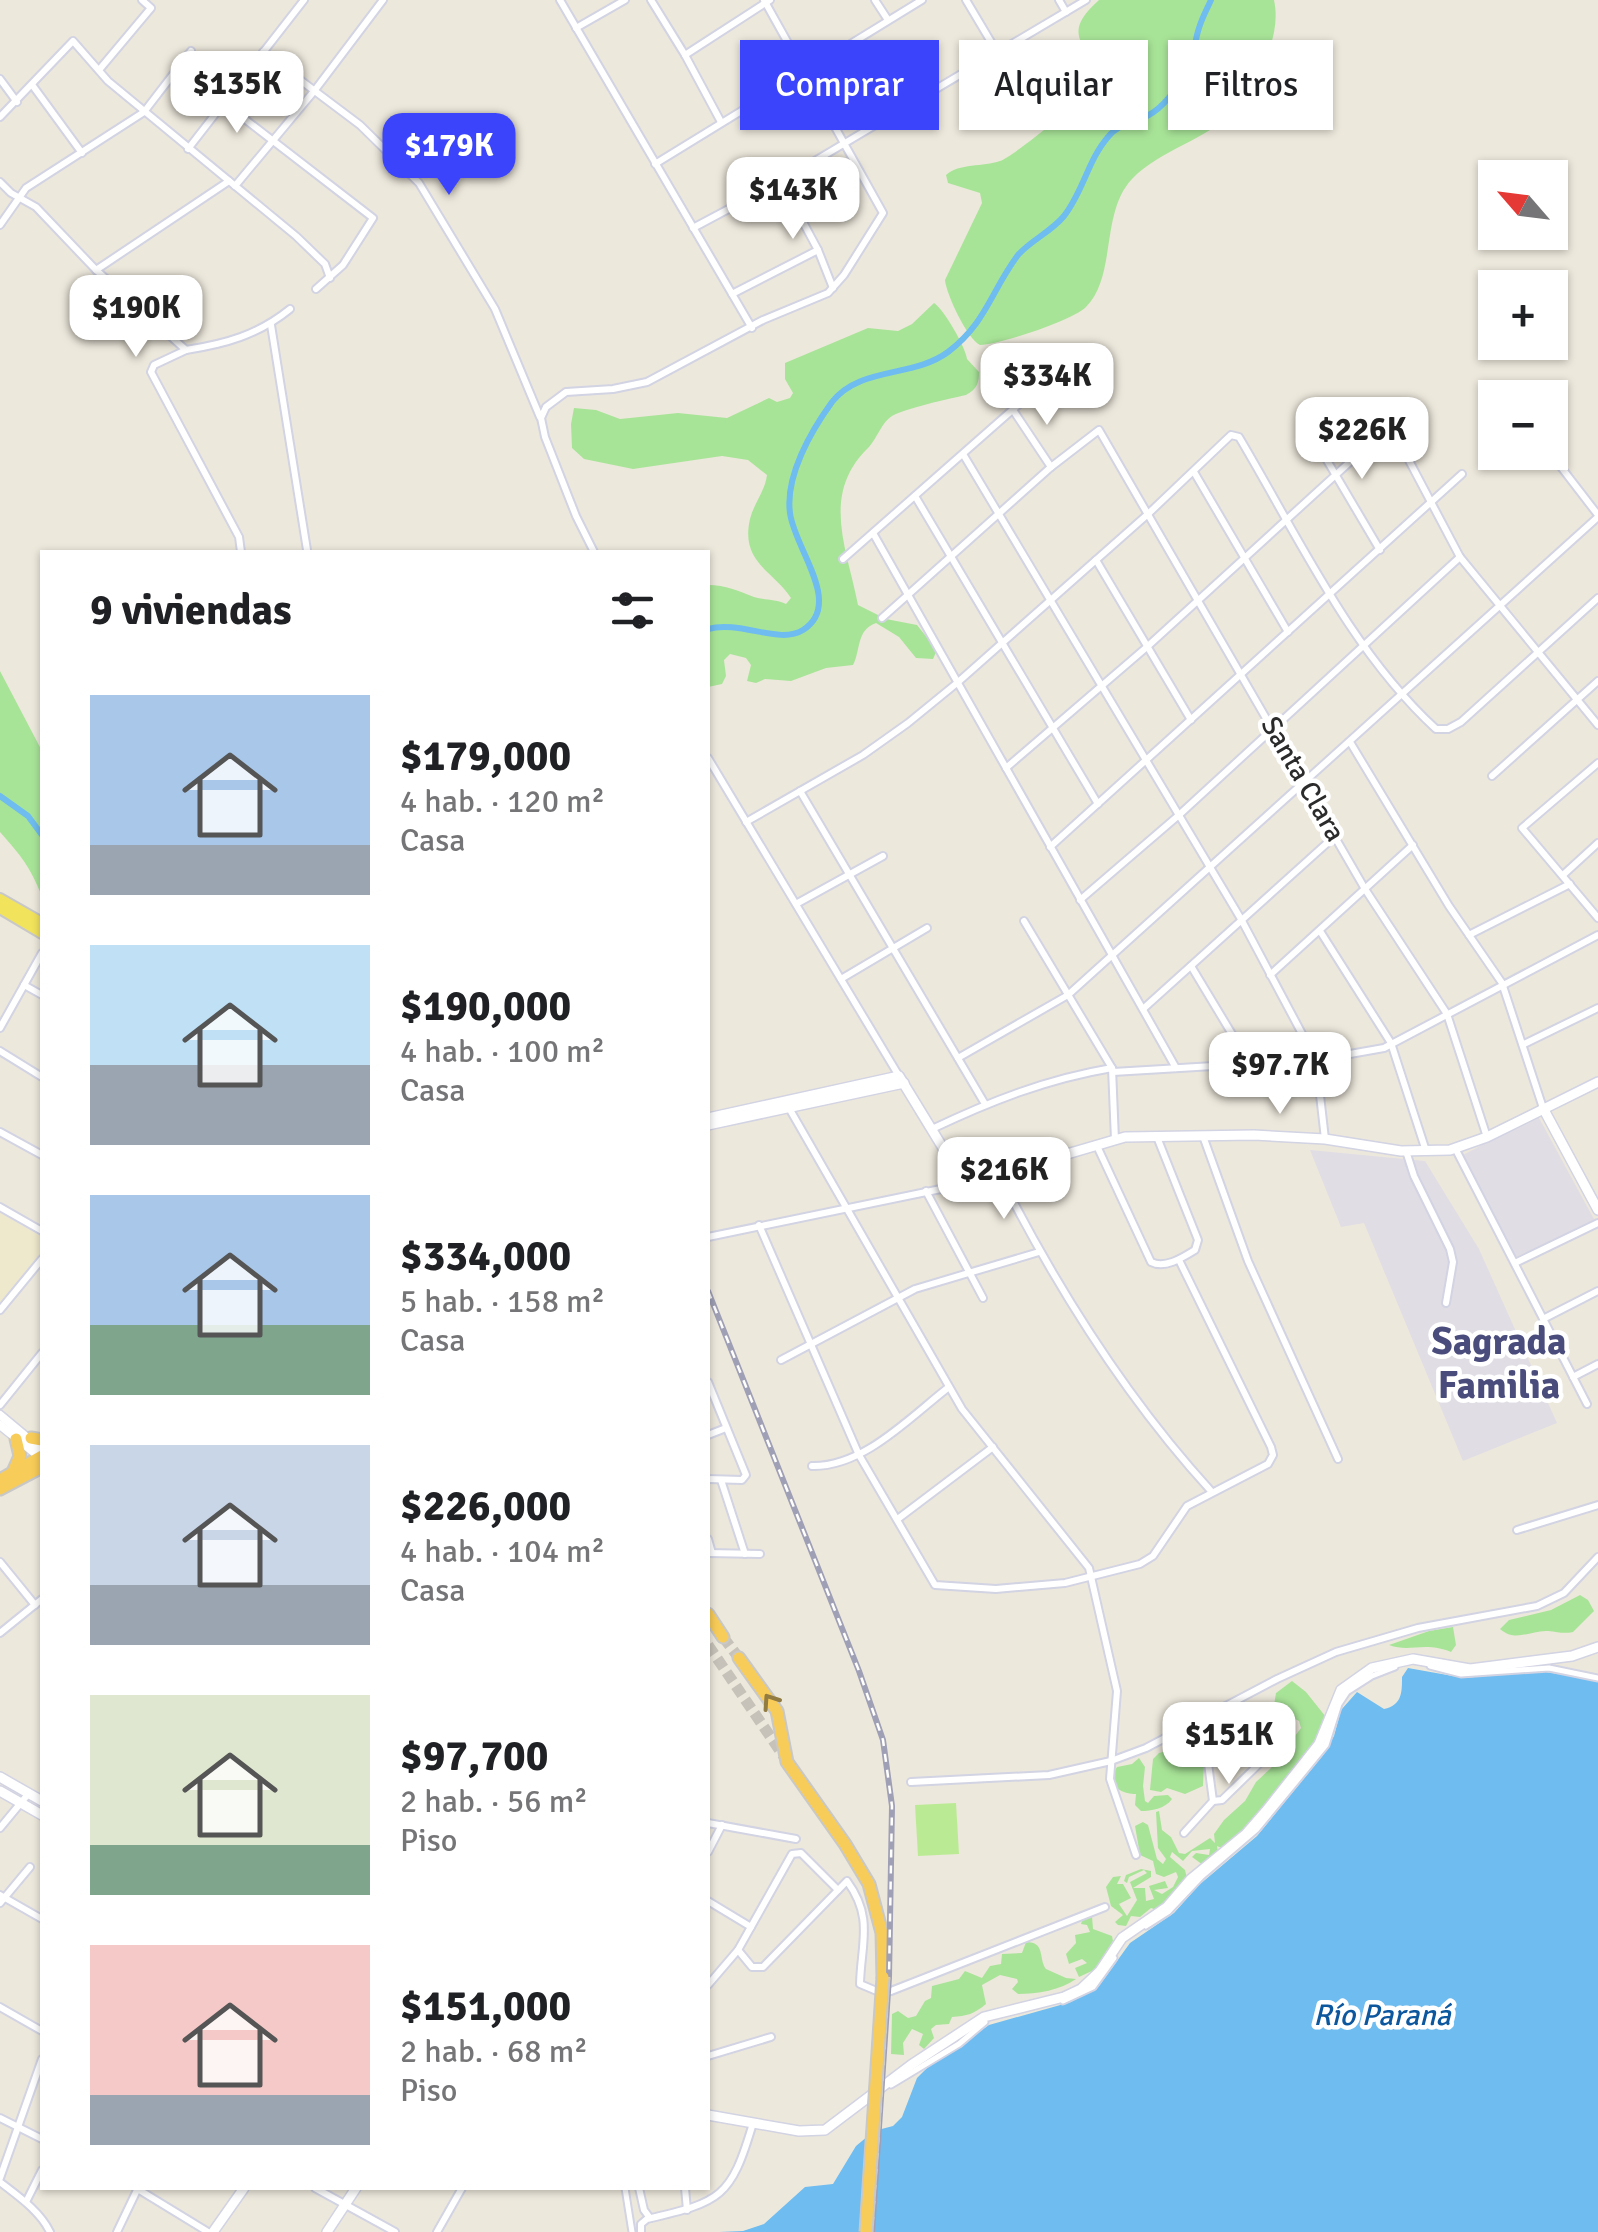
<!DOCTYPE html>
<html lang="es">
<head>
<meta charset="utf-8">
<style>
	:root { --surface:#fff; --page:#f2f2f2; --text:#202124; --muted:#757577; --accent:#3b44fb }
	body { margin:0; font-family:Signika,sans-serif; background:var(--page); color:var(--text); height:100vh; display:flex; flex-direction:column; font-size:38px; white-space:nowrap }
	* { box-sizing:border-box; margin:0 }
	p { font-size:32px; color:var(--muted) }
	.icon { flex:none; width:55px; height:55px; fill:none; stroke:currentColor; stroke-width:2; stroke-linecap:round; stroke-linejoin:round }
	.map { position:relative; flex:1; overflow:hidden }
	.sheet { position:absolute; left:40px; top:550px; width:670px; height:1640px; display:flex; flex-direction:column; background:var(--surface); border-radius:0px; box-shadow:0 2px 8px #0004 }
	.sheet>* { flex:none }
	.hud { position:absolute; left:740px; top:40px; width:708px; height:90px; display:flex; gap:20px }
	.needle { width:65px; rotate:298deg }
	.fabs { position:absolute; left:1478px; top:160px; display:grid; gap:20px }
	.fabs a { display:grid; place-items:center; width:90px; height:90px; border-radius:0px; background:var(--surface); box-shadow:0 2px 8px #0004; font-size:50px }
	.price { position:absolute; translate:-50% -85px; padding:0 22px; border-radius:20px; background:#fff; color:#222; font-size:32px; line-height:65px; filter:drop-shadow(0 2px 5px #0008) }
	.price::after { content:''; position:absolute; left:50%; top:60px; width:30px; height:22px; margin-left:-15px; background:inherit; clip-path:polygon(0 0,100% 0,50% 100%) }
	.price.selected { background:var(--accent); color:#fff }
	ul { padding:0; list-style:none }
	li { display:flex; align-items:center; gap:30px; height:250px; padding:0 50px }
	li span { display:grid; place-items:center; flex:none; width:280px; height:200px; border-radius:0px; color:#555 }
	li>.icon { margin-inline-start:auto }
	span .icon { width:120px; height:120px; fill:#fffc; stroke-width:1 }
	li b { font-size:42px }
	h2 { display:flex; justify-content:space-between; align-items:center; height:120px; padding:0 50px; font-size:42px }
	.pill { padding:0 35px; border-radius:0px; background:var(--surface); box-shadow:0 2px 8px #0004; font-size:35px; line-height:90px }
	.pill.selected { background:var(--accent); color:#fff }
	.map>svg:first-child { display:block }
	.industrial { fill:#e0dde5 }
	.education { fill:#eee8cc }
	.green { fill:#a8e498 }
	.pitch { fill:#baeb94 }
	.water { fill:#6ebcf0 }
	.lines { fill:none; stroke-linecap:round; stroke-linejoin:round }
	.canal { stroke:#6ebcf0; stroke-width:6 }
	.trunk-tunnel { stroke:#c6c2b9; stroke-width:11; stroke-dasharray:11 5.5; stroke-linecap:butt }
	.pedestrian-casing { stroke:#d2d3e3; stroke-width:9 }
	.minor-casing { stroke:#d2d3e3; stroke-width:10 }
	.tertiary-casing { stroke:#d2d3e3; stroke-width:11 }
	.secondary-casing { stroke:#d2d3e3; stroke-width:12 }
	.primary-casing { stroke:#c8c8c8; stroke-width:14 }
	.trunk-casing { stroke:#c8c8c8; stroke-width:15 }
	.pedestrian { stroke:#fff; stroke-width:5 }
	.minor { stroke:#fff; stroke-width:6 }
	.tertiary { stroke:#fff; stroke-width:8 }
	.secondary { stroke:#fff; stroke-width:9 }
	.primary { stroke:#f2e35c; stroke-width:10 }
	.trunk { stroke:#f8cc58; stroke-width:11 }
	.rail-casing { stroke:#9f9fb5; stroke-width:6 }
	.rail { stroke:#fff; stroke-width:2.5; stroke-dasharray:8; stroke-linecap:butt }
	.trunk-bridge-casing { stroke:#c8c8c8; stroke-width:15; stroke-linecap:butt }
	.trunk-bridge { stroke:#f8cc58; stroke-width:11 }
	.oneway { stroke:#927c42 }
	.labels { text-anchor:middle; dominant-baseline:central; stroke-width:9; stroke-linejoin:round; paint-order:stroke }
	.street-label { font-size:28px; fill:#2b2b2b; stroke:#fff }
	.water-label { font-size:30px; font-style:italic; fill:#0c579d; stroke:#fff }
	.district-label { font-size:38px; font-weight:bold; fill:#4a4c7c; stroke:#fff }
</style>
</head>
<body>
<div class="map">
<svg width="1598" height="2232" viewBox="0 0 1598 2232">
	<rect width="100%" height="100%" fill="#ede8dc"/>
	<!-- industrial -->
	<g class="industrial">
		<path d="M1538 1116 1595 1221 1511 1259 1461 1156Z"/>
		<path d="M1310 1150 1425 1161 1479 1249 1557 1423 1463 1461 1364 1223 1341 1227Z"/>
	</g>
	<!-- education -->
	<path class="education" d="M0 1213 42 1237V1252L0 1303Z"/>
	<!-- green -->
	<g class="green">
		<path d="M1099 0H1274C1279 23 1272 46 1262 66 1254 82 1246 99 1234 111 1205 141 1161 149 1132 179 1100 213 1117 276 1086 307 1072 321 1000 344 980 345 968 340 946 294 945 280L982 203 980 193 948 183 946 175C959 163 983 167 1000 161 1017 154 1075 105 1090 91L1096 77C1087 41 1060 35 1099 0Z"/>
		<path d="M934 303C944 309 966 348 967 359L979 372C979 383 977 389 966 395 949 399 906 408 892 416 882 422 877 438 869 447 820 494 847 548 858 605L886 619 917 625 937 650 933 659 916 658 899 637 876 623C856 630 861 650 853 665L826 668 791 681 765 679 756 683 747 681 751 665 746 658 730 654 724 660 726 676 722 684 708 687V585C726 585 738 591 754 597 764 600 776 599 786 604L791 598C774 571 740 563 750 519 754 503 765 491 767 475L748 460 722 456 633 469 584 459 572 448 571 424 574 408 596 410 620 419 678 413 727 418 769 398 777 402 790 398 793 393 785 379V363L868 328 898 331 912 324Z"/>
		<path d="M0 671 42 751V896C29 865 22 857 0 832Z"/>
		<path d="M1580 1595 1588 1600 1594 1611 1573 1632C1564 1634 1558 1632 1548 1631 1530 1630 1516 1643 1500 1629L1509 1620 1551 1610Z"/>
		<path d="M1453 1627 1456 1645 1451 1652C1424 1641 1410 1653 1389 1645L1429 1631Z"/>
		<path d="M1292 1681 1306 1692 1326 1717 1318 1746 1228 1851 1217 1846 1218 1852 1203 1865 1192 1857 1196 1853 1209 1855 1210 1849 1192 1851 1183 1861 1172 1852 1170 1857 1185 1870 1187 1878 1162 1912 1151 1908 1140 1917 1131 1916 1126 1926 1118 1925 1115 1922 1123 1915 1111 1906 1106 1887 1113 1877 1121 1876 1117 1884H1123L1131 1898 1119 1904 1127 1916 1137 1900 1130 1882 1147 1873 1144 1870 1129 1877 1127 1883 1124 1881 1126 1875 1141 1869 1151 1871V1877L1133 1888H1145L1146 1901 1154 1899 1149 1886 1165 1881 1168 1888 1154 1890 1162 1894 1173 1887 1178 1877 1176 1872 1164 1877 1156 1874 1153 1861 1140 1855 1135 1826 1143 1822 1148 1825 1157 1859 1163 1864 1166 1859 1158 1848 1156 1812 1159 1811 1162 1830 1171 1837 1179 1853 1185 1854 1210 1838 1215 1843 1214 1834 1224 1820 1245 1801 1256 1782 1271 1768 1301 1728 1299 1721 1285 1714 1268 1722 1263 1717 1274 1705 1276 1693Z"/>
		<path d="M1181 1747 1200 1751 1204 1763 1203 1786 1185 1794 1167 1788 1161 1792 1150 1790 1153 1759 1159 1753Z"/>
		<path d="M1139 1758 1145 1767 1143 1786 1145 1801 1148 1803 1154 1796 1168 1795 1172 1799C1165 1809 1151 1811 1141 1811L1135 1805 1136 1794C1120 1794 1105 1784 1117 1767L1132 1764Z"/>
		<path d="M1092 1916 1093 1929 1112 1936 1113 1941 1094 1970 1079 1977 1075 1968 1087 1963 1082 1959 1069 1964 1066 1954 1076 1943 1075 1935 1090 1932 1087 1925 1081 1924 1083 1918Z"/>
		<path d="M1026 1942C1046 1942 1038 1958 1046 1969L1066 1978 1076 1979C1061 1990 1037 1994 1018 1994L1012 1989 1018 1982 1017 1979 1000 1975 982 1985 986 2004C974 2014 967 2016 952 2017L949 2024 936 2025 931 2029 934 2038 924 2049 919 2045 923 2034 912 2029 903 2043 904 2055 891 2054 892 2014 898 2011 908 2018 916 2016 925 2001 931 1998 932 1986 959 1979 965 1971 982 1978 990 1966 1001 1964 1002 1954 1022 1953Z"/>
	</g>
	<!-- pitch -->
	<path class="pitch" d="M956 1803 959 1854 918 1856 915 1805Z"/>
	<!-- water -->
	<path class="water" d="M1408 1668 1464 1678 1539 1671 1598 1680V2232H719L743 2231 764 2224 805 2187 833 2184 856 2146 874 2131 893 2126 902 2117 917 2078 929 2066 989 2025 1071 2002 1099 1986 1130 1943 1174 1913 1199 1885 1257 1836 1324 1754 1334 1736 1341 1710 1357 1692 1384 1709C1402 1705 1402 1693 1402 1677Z"/>
	<g class="lines">
		<!-- canal -->
		<g class="canal">
			<path d="M708 629C741 620 779 645 803 630 844 604 794 548 790 513 785 476 811 431 832 402 860 366 913 378 948 352 987 322 991 291 1018 255 1031 240 1051 232 1064 216 1083 192 1088 160 1108 137 1118 124 1133 123 1147 116 1165 107 1177 87 1187 71 1195 58 1194 42 1199 28 1202 18 1207 9 1211 0"/>
			<path d="M0 796 28 816 42 835"/>
		</g>
		<!-- trunk-tunnel -->
		<g class="trunk-tunnel">
			<path d="M723 1637 739 1658"/>
			<path d="M708 1645 787 1761"/>
		</g>
		<!-- pedestrian casing -->
		<g class="pedestrian-casing">
			<g id="pedestrian">
				<path d="M1430 1666 1461 1674 1549 1668 1598 1678"/>
				<path d="M1146 1926 1168 1912 1202 1876 1257 1829 1326 1745 1339 1704 1347 1692 1372 1676 1395 1667"/>
				<path d="M1063 2001 1093 1987 1114 1958"/>
				<path d="M891 2085 959 2044 985 2022"/>
				<path d="M625 2188 632 2232"/>
			</g>
		</g>
		<!-- minor casing -->
		<g class="minor-casing">
			<g id="minor">
				<path d="M560 0 752 328"/>
				<path d="M651 0 685 55 721 122"/>
				<path d="M875 0 888 20"/>
				<path d="M966 0 997 52"/>
				<path d="M1059 0 1066 12"/>
				<path d="M576 28 625 0"/>
				<path d="M263 52 360 125 419 183 495 309 540 417"/>
				<path d="M685 55 770 0"/>
				<path d="M99 70 151 8 142 0"/>
				<path d="M0 79 17 102"/>
				<path d="M33 86 82 153"/>
				<path d="M224 103 373 218 343 265 316 289"/>
				<path d="M0 117 73 41 108 81 296 236 325 264 330 278"/>
				<path d="M188 149 304 0"/>
				<path d="M655 164 922 0"/>
				<path d="M781 181 818 250 833 288"/>
				<path d="M0 182 11 193 36 207 96 270 186 350 154 365 151 372 239 537 241 552"/>
				<path d="M235 186 315 90 383 0"/>
				<path d="M0 225 26 188 144 112 191 51"/>
				<path d="M693 228 781 181 1086 0"/>
				<path d="M96 270 229 181"/>
				<path d="M732 294 818 250"/>
				<path d="M271 325 307 550"/>
				<path d="M186 350C225 344 258 335 290 309"/>
				<path d="M1013 410 1051 467"/>
				<path d="M1312 435 1380 550"/>
				<path d="M963 454 1241 919 1316 1060 1325 1139"/>
				<path d="M1561 467 1598 515"/>
				<path d="M1194 472 1288 632"/>
				<path d="M915 496 1098 804"/>
				<path d="M873 533 1176 1068"/>
				<path d="M594 552 576 516 545 437 541 418 546 407 566 392 613 389 647 382 763 320 828 293 844 275 883 213 764 0"/>
				<path d="M843 559 1068 361"/>
				<path d="M1096 560 1191 720"/>
				<path d="M882 618 1051 467 1099 430 1365 889 1447 1014 1487 1137"/>
				<path d="M1350 742 1449 906 1502 983 1543 1108"/>
				<path d="M708 758 899 1076"/>
				<path d="M1598 763 1522 828 1598 918"/>
				<path d="M1006 768 1148 646 1386 429 1395 434 1460 557 1598 725"/>
				<path d="M1492 776 1598 681"/>
				<path d="M800 791 985 1104"/>
				<path d="M746 822 863 755 908 723 957 683 1148 514 1231 435 1239 437C1298 536 1350 650 1436 729H1448L1461 722 1598 598"/>
				<path d="M1050 847 1462 474"/>
				<path d="M1563 875 1598 843"/>
				<path d="M1080 900 1179 815 1460 557"/>
				<path d="M796 904 883 856"/>
				<path d="M1024 921 1112 1068 1115 1140"/>
				<path d="M1320 931 1391 1043 1426 1151"/>
				<path d="M1469 935 1570 884"/>
				<path d="M1191 966 1250 1064"/>
				<path d="M1270 975 1413 845"/>
				<path d="M841 979 927 928"/>
				<path d="M24 985 42 995"/>
				<path d="M1143 1009 1335 836"/>
				<path d="M0 1028 42 953"/>
				<path d="M1524 1044 1598 1008"/>
				<path d="M0 1051 42 1077"/>
				<path d="M958 1058 1068 995 1598 517"/>
				<path d="M789 1108 962 1409 1089 1568 1117 1691 1110 1779 1136 1855"/>
				<path d="M932 1129C991 1101 1047 1079 1112 1068L1113 1072 1316 1060 1384 1048 1598 935"/>
				<path d="M0 1132 42 1155"/>
				<path d="M1203 1136 1248 1261 1338 1459"/>
				<path d="M1097 1146 1151 1262C1165 1269 1182 1258 1195 1250L1198 1240 1157 1137"/>
				<path d="M1455 1148 1587 1404"/>
				<path d="M1406 1151 1414 1176 1450 1249 1453 1262 1446 1303"/>
				<path d="M1000 1176C1057 1288 1126 1398 1211 1491"/>
				<path d="M926 1191 983 1298"/>
				<path d="M0 1207 42 1231"/>
				<path d="M759 1225 859 1455 935 1585 996 1589 1065 1583 1140 1564 1153 1556 1187 1506 1268 1464 1273 1455 1271 1447 1179 1260"/>
				<path d="M708 1237 965 1184"/>
				<path d="M1515 1263 1598 1223"/>
				<path d="M0 1310 42 1259"/>
				<path d="M1543 1319 1598 1291"/>
				<path d="M781 1360 915 1289 1039 1252"/>
				<path d="M1573 1377 1598 1364"/>
				<path d="M708 1382 746 1475 742 1480 708 1479"/>
				<path d="M0 1405 42 1353"/>
				<path d="M708 1435 726 1428"/>
				<path d="M812 1466C864 1467 910 1417 949 1387"/>
				<path d="M721 1480 745 1554"/>
				<path d="M899 1518 993 1447"/>
				<path d="M1517 1530 1598 1505"/>
				<path d="M708 1539 712 1553"/>
				<path d="M708 1553 760 1554"/>
				<path d="M0 1562 35 1605"/>
				<path d="M0 1633 42 1599"/>
				<path d="M911 1782 1049 1775 1111 1761 1146 1748 1277 1679 1336 1652 1418 1628 1537 1606 1564 1593 1598 1557"/>
				<path d="M1213 1801 1222 1800 1263 1760"/>
				<path d="M708 1823 796 1839"/>
				<path d="M0 1828 29 1793"/>
				<path d="M1184 1833 1213 1801 1202 1718"/>
				<path d="M708 1852 722 1825"/>
				<path d="M0 1895 42 1919"/>
				<path d="M708 1901 751 1927"/>
				<path d="M0 1903 30 1867"/>
				<path d="M738 1950 752 1967H763L847 1881C874 1918 861 1943 860 1984L879 1992"/>
				<path d="M708 1985 738 1950 792 1854 801 1853 838 1890"/>
				<path d="M891 1991 1105 1907"/>
				<path d="M0 2007 42 2031"/>
				<path d="M708 2056 771 2037"/>
				<path d="M0 2118 42 2139"/>
				<path d="M0 2178 42 2059"/>
				<path d="M0 2182C18 2196 40 2211 50 2232"/>
				<path d="M136 2188 208 2232"/>
				<path d="M315 2188 395 2232"/>
				<path d="M639 2188 644 2210 650 2218"/>
				<path d="M685 2188 687 2210"/>
				<path d="M26 2202 42 2170"/>
				<path d="M117 2232 138 2188"/>
				<path d="M437 2232 462 2188"/>
				<path d="M641 2232V2224L647 2219C721 2202 731 2198 753 2123"/>
			</g>
		</g>
		<!-- tertiary casing -->
		<g class="tertiary-casing">
			<g id="tertiary">
				<path d="M0 1415 42 1450"/>
				<path d="M0 1425 42 1459"/>
			</g>
		</g>
		<!-- secondary casing -->
		<g class="secondary-casing">
			<g id="secondary">
				<path d="M1543 1108 1598 1210"/>
				<path d="M708 1118 899 1076 965 1184 1125 1137 1254 1135 1325 1139 1401 1151 1450 1150 1487 1137 1598 1082"/>
				<path d="M708 1125 904 1083"/>
				<path d="M0 1777 42 1801"/>
				<path d="M0 1791 42 1815"/>
				<path d="M708 2115 799 2131 825 2130 911 2065 984 2017 1064 1997 1081 1989 1100 1971 1122 1938 1167 1907 1191 1879 1246 1834 1266 1811 1319 1744 1341 1690 1372 1668 1413 1659 1470 1669 1572 1656 1598 1647"/>
				<path d="M213 2232 244 2188"/>
				<path d="M327 2232 356 2188"/>
			</g>
		</g>
		<!-- primary casing -->
		<g class="primary-casing">
			<g id="primary">
				<path d="M0 899 42 923"/>
				<path d="M0 908 42 933"/>
			</g>
		</g>
		<!-- trunk casing -->
		<g class="trunk-casing">
			<g id="trunk">
				<path d="M31 1438 42 1440"/>
				<path d="M13 1472 20 1456 16 1439"/>
				<path d="M0 1480 42 1456"/>
				<path d="M0 1489 42 1467"/>
				<path d="M708 1614 723 1637"/>
				<path d="M739 1658 777 1711 787 1762 845 1844 869 1884 882 1933 883 1977"/>
			</g>
		</g>
		<!-- pedestrian -->
		<use href="#pedestrian" class="pedestrian"/>
		<!-- minor -->
		<use href="#minor" class="minor"/>
		<!-- tertiary -->
		<use href="#tertiary" class="tertiary"/>
		<!-- secondary -->
		<use href="#secondary" class="secondary"/>
		<!-- primary -->
		<use href="#primary" class="primary"/>
		<!-- trunk -->
		<use href="#trunk" class="trunk"/>
		<!-- rail casing -->
		<g class="rail-casing">
			<path id="rail" d="M708 1291 859 1671 883 1740 892 1806 889 1977 872 2232"/>
		</g>
		<!-- rail -->
		<use href="#rail" class="rail"/>
		<!-- trunk-bridge casing -->
		<g class="trunk-bridge-casing">
			<path id="trunk-bridge" d="M866 2232 883 1977"/>
		</g>
		<!-- trunk-bridge -->
		<use href="#trunk-bridge" class="trunk-bridge"/>
	</g>
	<!-- one-way arrows -->
	<defs><path id="oneway-chevron" d="M-2-3.5L2.5 0L-2 3.5" fill="none" stroke-width="1.6" stroke-linecap="round" stroke-linejoin="round" transform="scale(2.5)"/></defs>
	<use class="oneway" href="#oneway-chevron" transform="translate(770 1701) rotate(-124)"/>
	<g class="labels">
		<!-- street labels -->
		<g class="street-label">
			<text transform="translate(1303 779) rotate(60)">Santa Clara</text>
		</g>
		<!-- water labels -->
		<g class="water-label">
			<text x="1382" y="2015">Río Paraná</text>
		</g>
		<!-- district labels -->
		<g class="district-label">
			<text x="1499" y="1341">Sagrada<tspan x="1499" dy="44">Familia</tspan></text>
		</g>
	</g>
</svg>
<div class="fabs">
<a><svg class="needle" viewBox="-14 -14 28 28"><path d="M0-13l5 13h-10z" fill="#e53935"/><path d="M0 13l5-13h-10z" fill="#757577"/></svg></a>
<a>+</a>
<a>−</a>
</div>
<b class="price" style="left:237px;top:136px">$135K</b>
<b class="price selected" style="left:449px;top:198px">$179K</b>
<b class="price" style="left:793px;top:242px">$143K</b>
<b class="price" style="left:136px;top:360px">$190K</b>
<b class="price" style="left:1047px;top:428px">$334K</b>
<b class="price" style="left:1362px;top:482px">$226K</b>
<b class="price" style="left:1280px;top:1117px">$97.7K</b>
<b class="price" style="left:1004px;top:1222px">$216K</b>
<b class="price" style="left:1229px;top:1787px">$151K</b>
<div class="hud">
<a class="pill selected">Comprar</a>
<a class="pill">Alquilar</a>
<a class="pill">Filtros</a>
</div>
<section class="sheet">
<h2>9 viviendas<svg class="icon" aria-label="filters" viewBox="0 0 24 24"><path d="M4 7h16M4 17h16"/><circle cx="9" cy="7" r="2"/><circle cx="15" cy="17" r="2"/></svg></h2>
<ul>
<li><span style="background:linear-gradient(#a9c7e8 75%,#9aa5b1 0)"><svg class="icon" aria-label="home" viewBox="0 0 24 24"><path d="M3 11l9-7 9 7M6 9v11h12V9"/></svg></span><div><b>$179,000</b><p>4 hab. · 120 m²</p><p>Casa</p></div></li>
<li><span style="background:linear-gradient(#bfe0f5 60%,#9aa5b1 0)"><svg class="icon" aria-label="home" viewBox="0 0 24 24"><path d="M3 11l9-7 9 7M6 9v11h12V9"/></svg></span><div><b>$190,000</b><p>4 hab. · 100 m²</p><p>Casa</p></div></li>
<li><span style="background:linear-gradient(#a9c7e8 65%,#7fa58c 0)"><svg class="icon" aria-label="home" viewBox="0 0 24 24"><path d="M3 11l9-7 9 7M6 9v11h12V9"/></svg></span><div><b>$334,000</b><p>5 hab. · 158 m²</p><p>Casa</p></div></li>
<li><span style="background:linear-gradient(#c9d6e8 70%,#9aa5b1 0)"><svg class="icon" aria-label="home" viewBox="0 0 24 24"><path d="M3 11l9-7 9 7M6 9v11h12V9"/></svg></span><div><b>$226,000</b><p>4 hab. · 104 m²</p><p>Casa</p></div></li>
<li><span style="background:linear-gradient(#dfe7d0 75%,#7fa58c 0)"><svg class="icon" aria-label="home" viewBox="0 0 24 24"><path d="M3 11l9-7 9 7M6 9v11h12V9"/></svg></span><div><b>$97,700</b><p>2 hab. · 56 m²</p><p>Piso</p></div></li>
<li><span style="background:linear-gradient(#f6c9c9 75%,#9aa5b1 0)"><svg class="icon" aria-label="home" viewBox="0 0 24 24"><path d="M3 11l9-7 9 7M6 9v11h12V9"/></svg></span><div><b>$151,000</b><p>2 hab. · 68 m²</p><p>Piso</p></div></li>
</ul>
</section>
</div>
</body>
</html>
